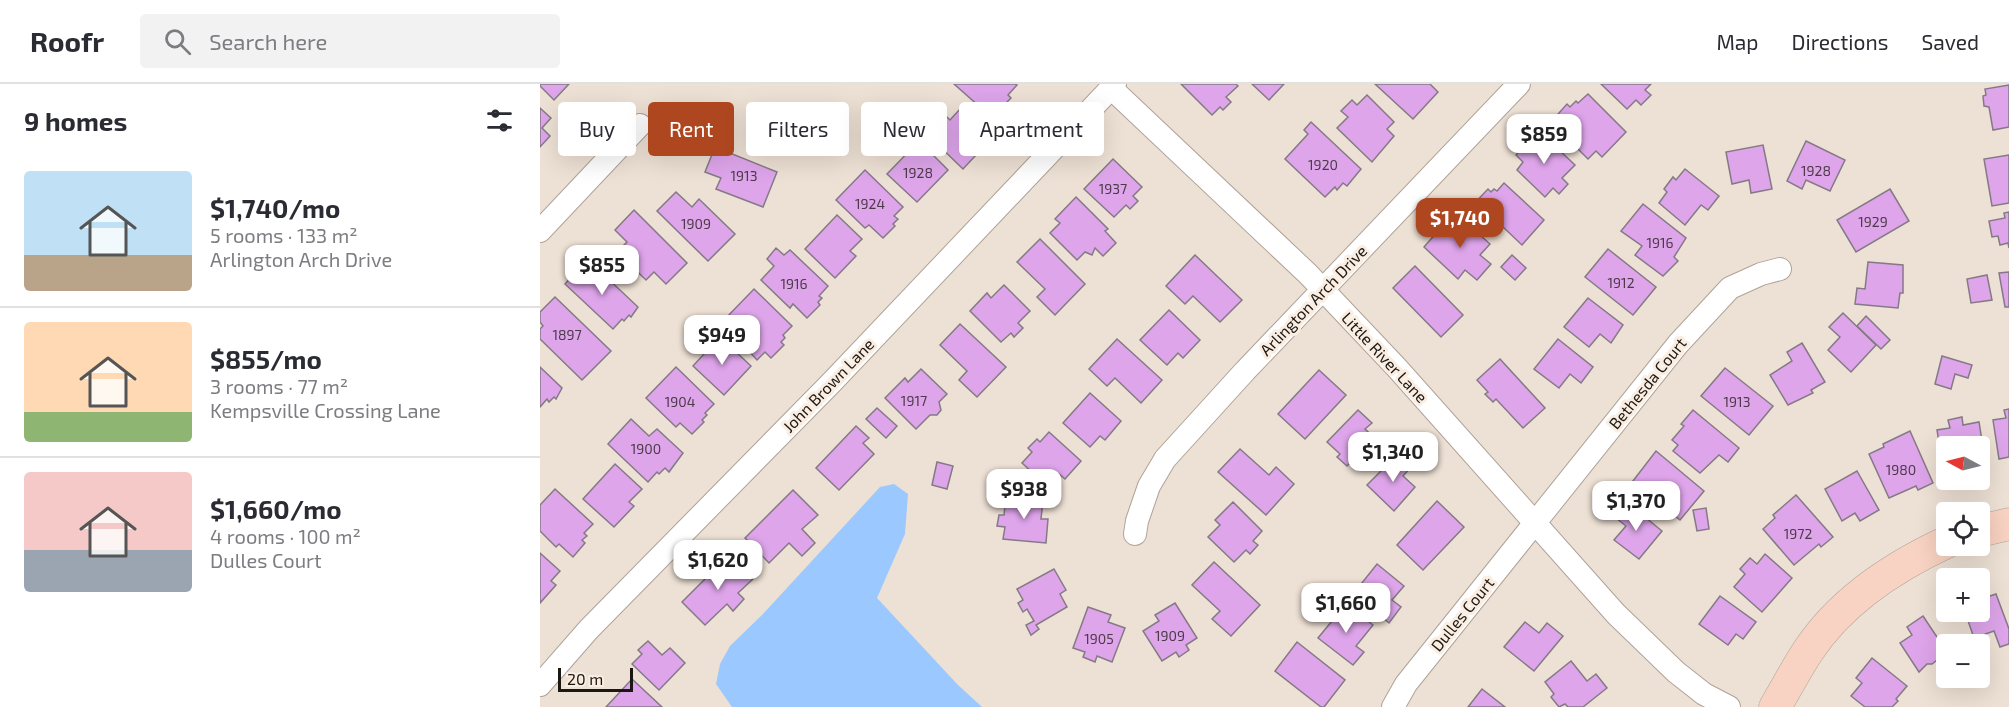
<!DOCTYPE html>
<html lang="en">
<head>
<meta charset="utf-8">
<style>
	:root { --surface:#fff; --page:#f2f2f3; --text:#2b2b33; --muted:#7c7c81; --line:#e1e1e2; --accent:#ae4720 }
	body { margin:0; font-family:"Exo 2",sans-serif; background:var(--page); color:var(--text); height:100vh; display:flex; flex-direction:column; font-size:22px; white-space:nowrap }
	* { box-sizing:border-box; margin:0 }
	p { font-size:20px; color:var(--muted) }
	.icon { flex:none; width:33px; height:33px; fill:none; stroke:currentColor; stroke-width:2; stroke-linecap:round; stroke-linejoin:round }
	.map { position:relative; flex:1; overflow:hidden }
	.drawer { display:flex; flex-direction:column; background:var(--surface); width:540px }
	.drawer>* { flex:none }
	.banner { position:absolute; left:18px; top:18px; width:570px; height:54px; display:flex; gap:12px }
	.needle { width:39px; rotate:277deg }
	.controls { position:absolute; left:1396px; top:352px; display:grid; gap:12px }
	.controls a { display:grid; place-items:center; width:54px; height:54px; border-radius:6px; background:var(--surface); box-shadow:0 6px 24px #0002; font-size:30px }
	.scale { position:absolute; left:18px; bottom:15px; width:75px; box-sizing:border-box; padding-left:6px; border:3px solid #1b1713; border-top:0; font-size:16px; line-height:21px; white-space:nowrap; color:#1b1713; -webkit-text-stroke:4px #faede1; paint-order:stroke }
	.price { position:absolute; translate:-50% -51px; padding:0 14px; border-radius:12px; background:#fff; color:#222; font-size:20px; line-height:39px; filter:drop-shadow(0 2px 3px #0008) }
	.price::after { content:''; position:absolute; left:50%; top:36px; width:18px; height:14px; margin-left:-9px; background:inherit; clip-path:polygon(0 0,100% 0,50% 100%) }
	.price.selected { background:var(--accent); color:#fff }
	ul { padding:0; list-style:none }
	li { display:flex; align-items:center; gap:18px; height:150px; padding:0 24px }
	li+li { border-top:2px solid var(--line) }
	li span { display:grid; place-items:center; flex:none; width:168px; height:120px; border-radius:6px; color:#555 }
	li>.icon { margin-inline-start:auto }
	span .icon { width:72px; height:72px; fill:#fffc; stroke-width:1 }
	li b { font-size:26px }
	h2 { display:flex; justify-content:space-between; align-items:center; height:72px; padding:0 24px; font-size:26px }
	.tag { padding:0 21px; border-radius:6px; background:var(--surface); box-shadow:0 6px 24px #0002; font-size:21px; line-height:54px }
	.tag.selected { background:var(--accent); color:#fff }
	header { display:flex; align-items:center; gap:36px; box-sizing:border-box; height:84px; padding:0 30px; background:var(--surface); border-bottom:2px solid var(--line) }
	header strong { font-size:28px }
	nav { display:flex; gap:33px; margin-inline-start:auto; font-size:21px }
	.search { width:420px; height:54px; background:var(--page); display:flex; align-items:center; gap:15px; box-sizing:border-box; padding:0 21px; border-radius:6px; color:var(--muted); font-size:22px }
	main { display:flex; flex:1; min-height:0 }
	.map>svg:first-child { display:block }
	.water { fill:#9bc8fe }
	.building { fill:#dea5ea; stroke:#847a86; stroke-width:1.5 }
	.lines { fill:none; stroke-linecap:round; stroke-linejoin:round }
	.street-casing { stroke:#afa398; stroke-width:24 }
	.secondary-casing { stroke:#afa398; stroke-width:33 }
	.street { stroke:#fff; stroke-width:22 }
	.secondary { stroke:#f8d2c2; stroke-width:32 }
	.labels { text-anchor:middle; dominant-baseline:central; stroke-width:6; stroke-linejoin:round; paint-order:stroke }
	.number-label { font-size:14px; fill:#4c3a49 }
	.street-label { font-size:16px; fill:#1b1713; stroke:#faede1 }
</style>
</head>
<body>
<header>
<strong>Roofr</strong>
<div class="search"><svg class="icon" aria-label="search" viewBox="0 0 24 24"><circle cx="10" cy="10" r="6"/><path d="M15 15l6 6"/></svg>Search here</div>
<nav><a>Map</a><a>Directions</a><a>Saved</a></nav>
</header>
<main>
<section class="drawer">
<h2>9 homes<svg class="icon" aria-label="filters" viewBox="0 0 24 24"><path d="M4 7h16M4 17h16"/><circle cx="9" cy="7" r="2"/><circle cx="15" cy="17" r="2"/></svg></h2>
<ul>
<li><span style="background:linear-gradient(#bfe0f5 70%,#b9a48a 0)"><svg class="icon" aria-label="home" viewBox="0 0 24 24"><path d="M3 11l9-7 9 7M6 9v11h12V9"/></svg></span><div><b>$1,740/mo</b><p>5 rooms · 133 m²</p><p>Arlington Arch Drive</p></div></li>
<li><span style="background:linear-gradient(#ffd9b3 75%,#8fb573 0)"><svg class="icon" aria-label="home" viewBox="0 0 24 24"><path d="M3 11l9-7 9 7M6 9v11h12V9"/></svg></span><div><b>$855/mo</b><p>3 rooms · 77 m²</p><p>Kempsville Crossing Lane</p></div></li>
<li><span style="background:linear-gradient(#f6c9c9 65%,#9aa5b1 0)"><svg class="icon" aria-label="home" viewBox="0 0 24 24"><path d="M3 11l9-7 9 7M6 9v11h12V9"/></svg></span><div><b>$1,660/mo</b><p>4 rooms · 100 m²</p><p>Dulles Court</p></div></li>
</ul>
</section>
<div class="map">
<svg width="1469" height="623" viewBox="0 0 1469 623">
	<rect width="100%" height="100%" fill="#ede0d4"/>
	<!-- water -->
	<path class="water" d="M354 400 368 410 365 450 337 514 418 601 442 623H192L176 600 180 580 190 562 223 530 340 403Z"/>
	<!-- building -->
	<g class="building">
		<path d="M0 0H29L14 16 0 2Z"/>
		<path d="M414 0H475L477 1 468 11 471 14 467 18 469 20 456 33 443 20 440 23Z"/>
		<path d="M641 0H696L698 2 686 13 691 18 683 26 680 23 672 31Z"/>
		<path d="M712 0H744L729 16Z"/>
		<path d="M835 0H890L898 8 873 35Z"/>
		<path d="M1061 0H1111L1105 6 1111 11 1101 21 1096 16 1087 25Z"/>
		<path d="M1469 1V43L1453 46 1449 23 1444 22 1443 12 1446 11 1445 5Z"/>
		<path d="M1048 10 1086 48 1062 73 1056 67 1048 75 1011 38 1027 20 1030 23 1036 17 1038 19Z"/>
		<path d="M827 11 854 38 847 45 854 52 832 78 797 44 808 33 801 27 812 16 817 21Z"/>
		<path d="M0 24 11 34 2 44 10 52 0 63Z"/>
		<path d="M420 25 451 55 423 85 392 55 402 44 399 41 407 33 410 36Z"/>
		<path d="M771 38 821 85 807 102 803 99 797 106 795 103 785 113 745 75 768 50 764 46Z"/>
		<path d="M999 47 1035 81 1022 94 1028 100 1019 110 1013 104 1005 113 977 86 983 78 976 71Z"/>
		<path d="M379 57 408 86 377 118 347 90Z"/>
		<path d="M1266 57 1305 76 1290 107 1266 96 1262 105 1247 97Z"/>
		<path d="M1223 61 1232 105 1211 109 1209 96 1192 100 1186 68Z"/>
		<path d="M175 63 237 88 223 123 176 105 181 94 165 88Z"/>
		<path d="M1469 71V119L1452 122 1444 75Z"/>
		<path d="M573 75 602 103 593 112 598 117 590 125 586 121 574 133 544 105Z"/>
		<path d="M1145 85 1179 112 1168 126 1161 121 1145 141 1119 119 1127 108 1124 105 1133 93 1136 96Z"/>
		<path d="M325 86 363 123 354 132 358 135 353 140 355 142 343 154 329 141 325 144 296 116Z"/>
		<path d="M964 99 1004 136 982 161 963 143 955 151 928 126 948 105 951 108 954 105 957 107Z"/>
		<path d="M1350 105 1369 137 1316 168 1297 136Z"/>
		<path d="M136 108 152 123 159 115 195 150 168 177 117 127Z"/>
		<path d="M536 113 568 145 565 147 576 159 563 172 555 164 552 171 545 168 537 176 510 149 520 139 515 135Z"/>
		<path d="M1103 120 1146 154 1134 173 1138 177 1123 192 1095 171 1102 162 1081 147Z"/>
		<path d="M94 126 147 179 126 200 114 188 106 196 77 168 87 158 75 146Z"/>
		<path d="M1469 128V164L1468 159 1460 161 1458 152 1452 153 1449 137 1465 134 1464 129Z"/>
		<path d="M297 131 322 155 310 167 316 172 295 194 265 165Z"/>
		<path d="M918 131 950 160 940 171 951 180 937 196 925 186 918 195 884 163 905 139 909 142Z"/>
		<path d="M500 155 545 200 515 231 497 213 505 205 477 178Z"/>
		<path d="M236 164 244 171 250 166 288 202 279 212 282 214 278 218 280 221 267 234 253 220 250 224 221 196 234 182 227 175Z"/>
		<path d="M1068 165 1116 203 1093 231 1045 193Z"/>
		<path d="M655 171 702 216 680 238 653 212 645 220 626 202Z"/>
		<path d="M972 171 986 184 975 196 961 183Z"/>
		<path d="M1328 178 1363 181V209H1360L1358 224 1315 220 1317 204 1325 205Z"/>
		<path d="M43 180 59 194 63 190 98 223 91 233 89 231 84 237 82 235 73 245 25 200Z"/>
		<path d="M875 182 923 231 901 253 853 204Z"/>
		<path d="M1469 188V223H1465L1459 189Z"/>
		<path d="M1447 191 1452 216 1431 219 1427 195Z"/>
		<path d="M464 201 490 227 478 239 483 244 474 253 471 249 461 258 430 227 447 209 451 214Z"/>
		<path d="M214 205 252 242 243 251 245 254 241 258 244 261 231 274 225 268 217 276 207 265 211 261 185 235Z"/>
		<path d="M15 213 71 267 42 296 0 255V245L3 242 0 238V228Z"/>
		<path d="M1048 214 1083 241 1071 259 1060 250 1049 263 1024 243Z"/>
		<path d="M629 226 660 256 643 274 638 269 627 281 600 256Z"/>
		<path d="M1303 229 1336 261 1311 288 1288 266 1300 253 1289 243Z"/>
		<path d="M1326 232 1350 256 1341 265 1317 242Z"/>
		<path d="M420 240 466 283 437 313 419 296 427 287 400 261Z"/>
		<path d="M180 253 211 282 184 311 153 282 164 270 161 268Z"/>
		<path d="M577 255 622 296 601 319 575 294 567 302 549 285Z"/>
		<path d="M1018 255 1053 283 1041 299 1030 290 1019 304 994 285Z"/>
		<path d="M1262 259 1285 298 1271 306 1273 309 1248 321 1230 291 1252 277 1247 268Z"/>
		<path d="M1402 272 1432 281 1428 294 1415 290 1411 305 1395 300Z"/>
		<path d="M960 275 1005 324 983 344 956 315 953 318 945 310 948 308 937 296Z"/>
		<path d="M0 283 22 304 16 315 14 313 9 318 7 315 0 323Z"/>
		<path d="M136 283 174 320 165 329 167 331 162 336 164 338 152 350 140 339 136 343 106 314Z"/>
		<path d="M1185 284 1233 322 1209 351 1161 312Z"/>
		<path d="M381 285 407 310 399 318 401 326 397 331H390L376 345 345 314 365 294 368 298Z"/>
		<path d="M779 286 806 311 765 355 738 330Z"/>
		<path d="M550 309 581 337 565 356 560 352 550 363 523 339Z"/>
		<path d="M337 324 357 342 346 354 326 335Z"/>
		<path d="M1469 325V373L1459 375 1453 336 1466 334 1464 326Z"/>
		<path d="M818 326 832 339 825 345 843 362 819 386 811 378 807 382 797 373 800 370 787 358Z"/>
		<path d="M1153 326 1199 364 1188 378 1179 371 1160 389 1133 367 1138 361 1132 356 1144 342 1141 340Z"/>
		<path d="M1422 333 1423 341 1439 338 1447 389H1440V363H1407V384H1403L1397 346 1410 344 1408 336Z"/>
		<path d="M91 335 109 352 117 345 143 369 129 388 125 384 119 390 117 388 108 398 68 360Z"/>
		<path d="M316 342 329 354 323 359 334 370 299 406 276 384Z"/>
		<path d="M1370 347 1393 399 1378 406 1376 402 1349 414 1329 370 1344 363 1343 360Z"/>
		<path d="M509 348 541 377 525 395 519 390 508 403 482 379 492 368 488 364 497 355 500 358Z"/>
		<path d="M700 365 729 391 736 383 754 400 726 431 678 388Z"/>
		<path d="M1116 367 1164 407 1140 436 1093 397Z"/>
		<path d="M858 370 871 383 863 392 875 403 854 427 827 401Z"/>
		<path d="M397 378 413 382 407 405 392 401Z"/>
		<path d="M75 380 102 405 89 418 94 422 74 443 43 415Z"/>
		<path d="M1317 387 1339 426 1320 437 1315 429 1302 437 1285 405Z"/>
		<path d="M15 405 53 440 44 449 47 452 42 456 45 459 33 473 19 460 16 463 0 447V421Z"/>
		<path d="M253 406 278 431 262 445 275 459 262 472 249 459 229 479 205 454Z"/>
		<path d="M1256 411 1293 453 1281 463 1279 460 1254 481 1223 445 1235 434 1233 431Z"/>
		<path d="M466 412 503 416 501 435H508L506 459 463 455 465 443 457 442 459 431H464Z"/>
		<path d="M897 417 924 443 883 486 857 461Z"/>
		<path d="M693 418 722 447 713 457 718 461 710 470 706 466 694 478 668 453 680 441 675 436Z"/>
		<path d="M1088 419 1122 447 1099 475 1074 456 1086 442 1076 434Z"/>
		<path d="M1166 424 1169 445 1157 447 1153 426Z"/>
		<path d="M0 469 20 487 11 497 16 501 0 519Z"/>
		<path d="M1225 470 1252 494 1222 528 1194 503 1205 490 1200 485 1210 474 1217 480Z"/>
		<path d="M189 471 213 495 198 509 204 515 193 527 187 520 165 541 142 518Z"/>
		<path d="M674 478 720 521 691 552 672 535 680 527 652 501Z"/>
		<path d="M837 480 864 502 852 516 861 523 849 539 814 509Z"/>
		<path d="M514 485 526 506 520 510 527 523 496 541 499 545 491 551 486 541 494 537 487 525 483 528 478 519 483 516 477 505Z"/>
		<path d="M1456 510 1469 545V560L1460 563 1454 547 1434 554 1425 528H1440V512L1441 515Z"/>
		<path d="M1180 512 1216 538 1203 555 1196 550 1188 561 1159 540Z"/>
		<path d="M635 519 657 554 646 561 649 566 639 573 636 568 622 577 603 547 619 537 615 531Z"/>
		<path d="M806 520 833 541 816 562 824 568 813 581 778 554Z"/>
		<path d="M548 523 571 531 568 538 585 544 572 578 557 572 555 578 543 573 545 568 533 564Z"/>
		<path d="M1383 532 1407 568 1392 580H1387L1379 588 1360 559 1372 551 1367 543Z"/>
		<path d="M985 538 999 549 1007 539 1023 552 994 587 964 563Z"/>
		<path d="M108 557 122 571 130 564 145 579 119 606 92 580 102 570 98 566Z"/>
		<path d="M757 558 805 596 784 623H781L735 587Z"/>
		<path d="M1332 574 1367 602 1356 615 1358 617 1352 623H1325L1311 612 1322 599 1316 594Z"/>
		<path d="M1031 577 1047 597 1056 590 1067 604 1043 623H1028L1025 620 1019 623 1011 613 1014 610 1005 598Z"/>
		<path d="M92 595 122 623H66Z"/>
		<path d="M942 605 965 623H928Z"/>
	</g>
	<g class="lines">
		<!-- street casing -->
		<g class="street-casing">
			<g id="street">
				<path d="M571 4 768 190 857 284 1076 530 1136 588 1164 610 1189 623"/>
				<path d="M0 147 100 41"/>
				<path d="M595 450 597 437 609 402 625 375 705 287 979 0"/>
				<path d="M0 601 49 545 292 298 575 0"/>
				<path d="M853 623 866 600 1138 260 1190 204 1221 190 1240 185"/>
			</g>
		</g>
		<!-- secondary casing -->
		<g class="secondary-casing">
			<g id="secondary">
				<path d="M1440 447 1469 440"/>
				<path d="M1235 623C1246 605 1256 585 1268 567 1301 517 1353 483 1407 458"/>
			</g>
		</g>
		<!-- street -->
		<use href="#street" class="street"/>
		<!-- secondary -->
		<use href="#secondary" class="secondary"/>
	</g>
	<g class="labels">
		<!-- number labels -->
		<g class="number-label">
			<text x="783" y="80">1920</text>
			<text x="1276" y="86">1928</text>
			<text x="378" y="88">1928</text>
			<text x="204" y="91">1913</text>
			<text x="573" y="104">1937</text>
			<text x="330" y="119">1924</text>
			<text x="1333" y="137">1929</text>
			<text x="156" y="139">1909</text>
			<text x="1120" y="158">1916</text>
			<text x="1081" y="198">1912</text>
			<text x="254" y="199">1916</text>
			<text x="27" y="250">1897</text>
			<text x="374" y="316">1917</text>
			<text x="140" y="317">1904</text>
			<text x="1197" y="317">1913</text>
			<text x="106" y="364">1900</text>
			<text x="1361" y="385">1980</text>
			<text x="1258" y="449">1972</text>
			<text x="630" y="551">1909</text>
			<text x="559" y="554">1905</text>
		</g>
		<!-- street labels -->
		<g class="street-label">
			<text transform="translate(773 216) rotate(-46)">Arlington Arch Drive</text>
			<text transform="translate(845 273) rotate(47)">Little River Lane</text>
			<text transform="translate(1107 299) rotate(-51)">Bethesda Court</text>
			<text transform="translate(288 301) rotate(-46)">John Brown Lane</text>
			<text transform="translate(922 530) rotate(-51)">Dulles Court</text>
		</g>
	</g>
</svg>
<div class="controls">
<a><svg class="needle" viewBox="-14 -14 28 28"><path d="M0-13l5 13h-10z" fill="#e53935"/><path d="M0 13l5-13h-10z" fill="#7c7c81"/></svg></a>
<a><svg class="icon" aria-label="locate" viewBox="0 0 24 24"><circle cx="12" cy="12" r="6"/><path d="M12 2v4M12 18v4M2 12h4M18 12h4"/></svg></a>
<a>+</a>
<a>−</a>
</div>
<div class="scale">20 m</div>
<b class="price" style="left:1004px;top:81px">$859</b>
<b class="price selected" style="left:920px;top:165px">$1,740</b>
<b class="price" style="left:62px;top:212px">$855</b>
<b class="price" style="left:182px;top:282px">$949</b>
<b class="price" style="left:853px;top:399px">$1,340</b>
<b class="price" style="left:484px;top:436px">$938</b>
<b class="price" style="left:1096px;top:448px">$1,370</b>
<b class="price" style="left:178px;top:507px">$1,620</b>
<b class="price" style="left:806px;top:550px">$1,660</b>
<div class="banner">
<a class="tag">Buy</a>
<a class="tag selected">Rent</a>
<a class="tag">Filters</a>
<a class="tag">New</a>
<a class="tag">Apartment</a>
</div>
</div>
</main>
</body>
</html>
